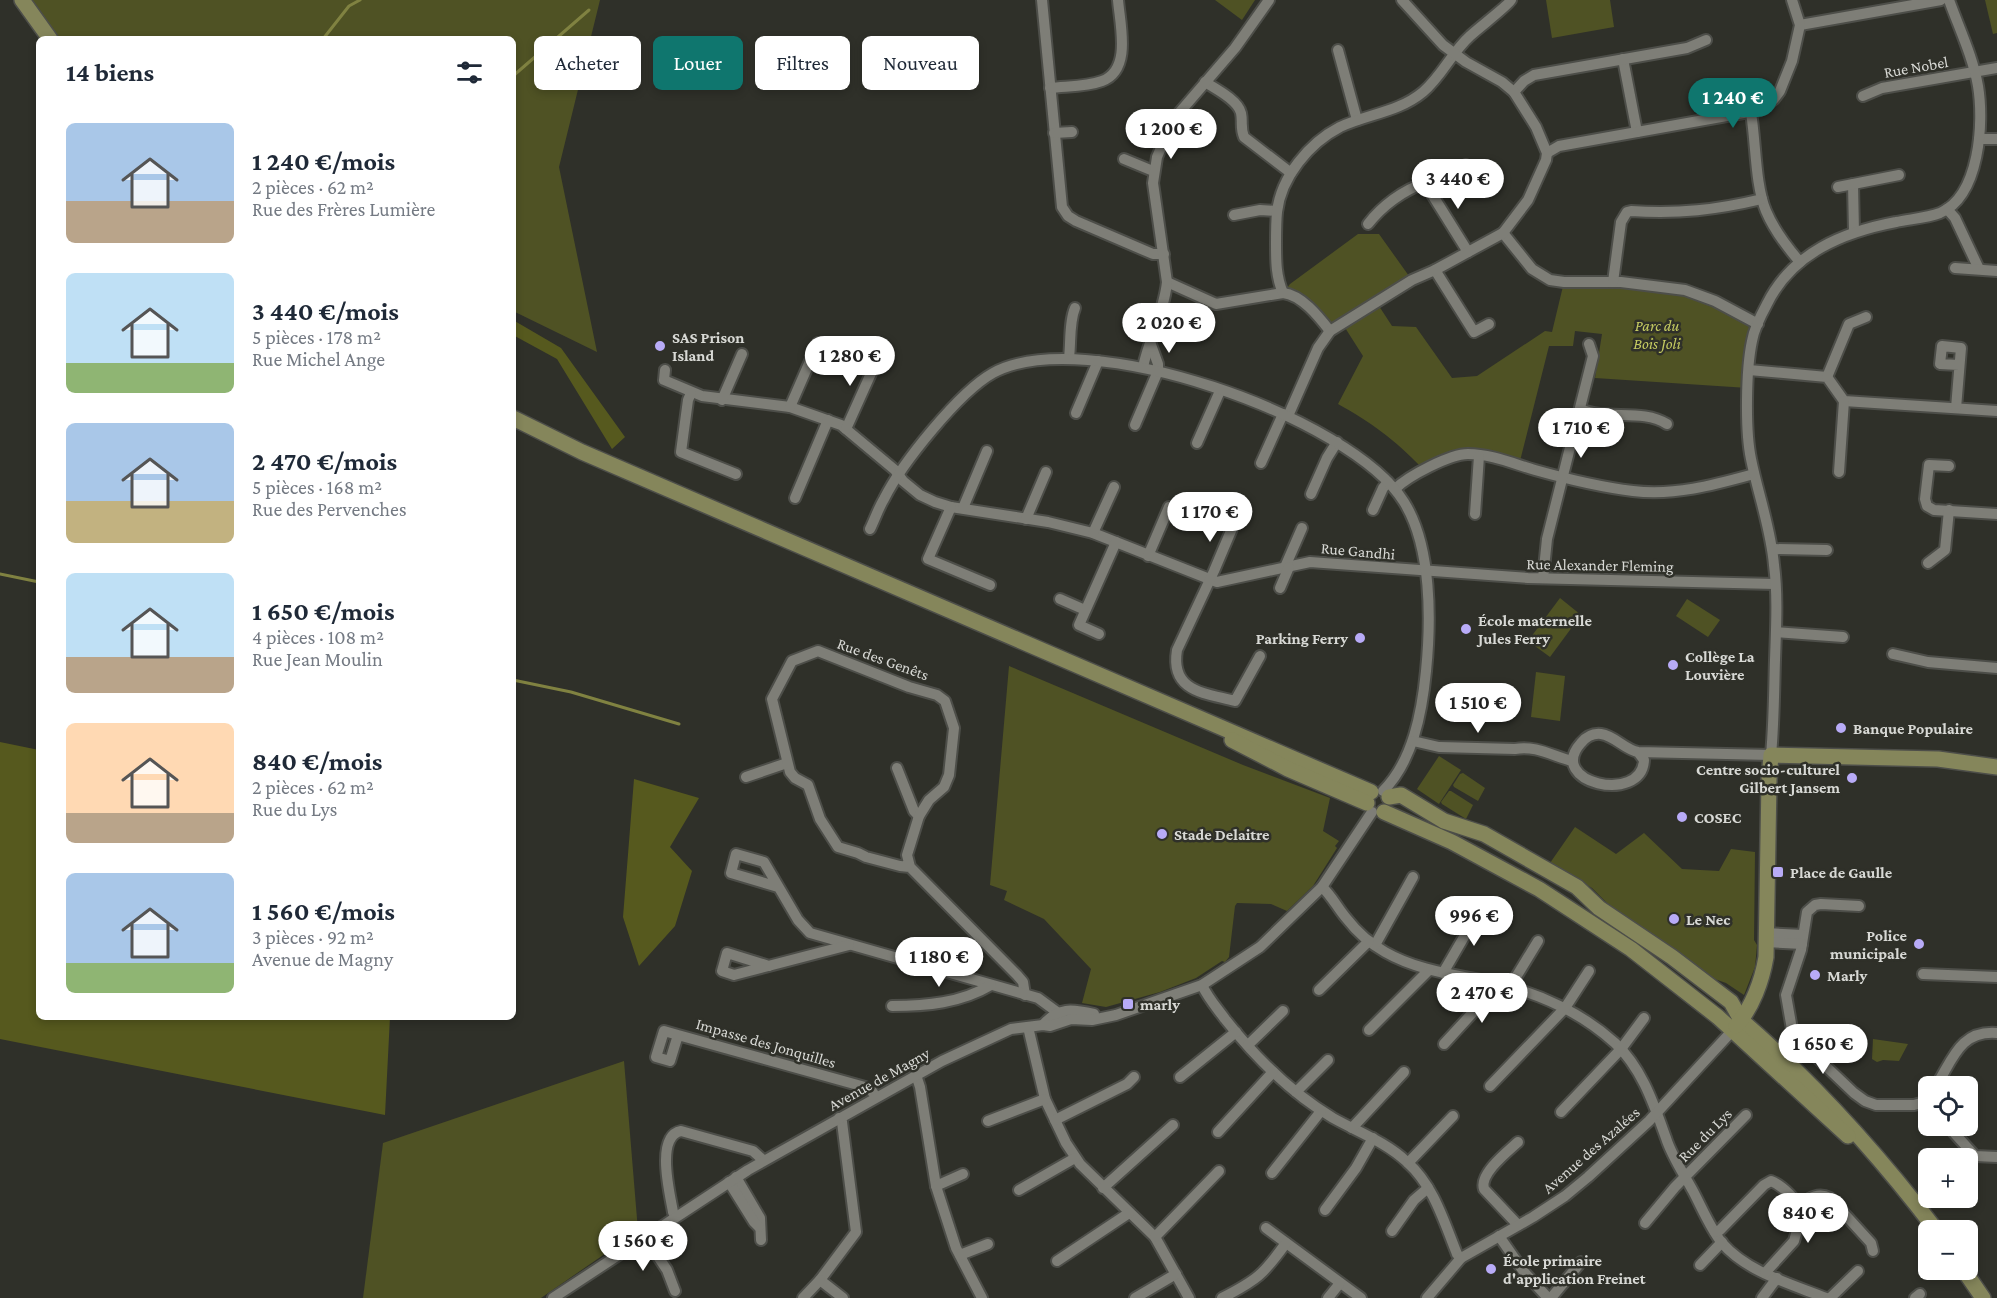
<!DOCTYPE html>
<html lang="fr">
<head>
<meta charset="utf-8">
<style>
	:root { --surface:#fff; --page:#f6f6f7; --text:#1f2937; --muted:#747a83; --accent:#0f766e }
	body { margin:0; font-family:"Crimson Pro",serif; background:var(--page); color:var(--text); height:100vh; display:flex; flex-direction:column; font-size:22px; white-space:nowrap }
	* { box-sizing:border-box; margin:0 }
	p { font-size:20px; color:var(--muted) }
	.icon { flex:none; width:33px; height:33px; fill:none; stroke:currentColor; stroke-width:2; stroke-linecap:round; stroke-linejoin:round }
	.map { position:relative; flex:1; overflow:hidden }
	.drawer { position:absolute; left:36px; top:36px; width:480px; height:984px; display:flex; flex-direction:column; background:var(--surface); border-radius:9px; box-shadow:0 3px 9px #0003 }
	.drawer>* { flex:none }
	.hud { position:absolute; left:534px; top:36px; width:570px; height:54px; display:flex; gap:12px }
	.buttons { position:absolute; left:1918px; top:1076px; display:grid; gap:12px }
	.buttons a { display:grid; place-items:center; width:60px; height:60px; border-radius:9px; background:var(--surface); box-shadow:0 3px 9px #0003; font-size:30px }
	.price { position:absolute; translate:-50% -51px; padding:0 14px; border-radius:21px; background:#fff; color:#222; font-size:20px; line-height:39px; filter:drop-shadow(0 2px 3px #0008) }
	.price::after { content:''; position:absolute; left:50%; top:36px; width:18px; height:14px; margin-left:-9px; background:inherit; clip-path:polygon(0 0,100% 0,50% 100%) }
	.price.current { background:var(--accent); color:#fff }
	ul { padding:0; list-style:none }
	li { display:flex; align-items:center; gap:18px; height:150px; padding:0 30px }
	li span { display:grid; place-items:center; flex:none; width:168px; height:120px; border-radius:9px; color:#555 }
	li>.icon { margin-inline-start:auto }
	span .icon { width:72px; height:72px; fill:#fffc; stroke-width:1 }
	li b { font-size:26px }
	h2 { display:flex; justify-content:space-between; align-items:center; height:72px; padding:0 30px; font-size:26px }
	.pill { padding:0 21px; border-radius:9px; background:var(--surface); box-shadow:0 3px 9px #0003; font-size:21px; line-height:54px }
	.pill.current { background:var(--accent); color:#fff }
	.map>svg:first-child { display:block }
	.green { fill:#4f5224 }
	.forest { fill:#56591e }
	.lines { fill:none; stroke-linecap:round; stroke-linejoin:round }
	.stream { stroke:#808241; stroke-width:3 }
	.street-casing { stroke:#4d4e49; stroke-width:14 }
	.secondary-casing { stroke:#4d4e49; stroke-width:18 }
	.street { stroke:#7e7e77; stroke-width:10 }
	.secondary { stroke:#85865b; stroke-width:15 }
	.poi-dot { fill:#b8abf7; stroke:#2f3029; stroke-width:2 }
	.labels { text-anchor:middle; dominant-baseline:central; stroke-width:5; stroke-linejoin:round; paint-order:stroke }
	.street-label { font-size:16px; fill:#d8d9d5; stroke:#2f3029 }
	.park-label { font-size:16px; font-style:italic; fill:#c5cb61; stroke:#2f3029 }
	.poi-label { font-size:16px; font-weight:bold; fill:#d8d9d5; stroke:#2f3029; text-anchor:start }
</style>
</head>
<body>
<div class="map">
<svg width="1997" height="1298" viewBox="0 0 1997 1298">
	<rect width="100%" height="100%" fill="#2f3029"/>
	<!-- green -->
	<g class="green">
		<path d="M18 0H600L559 167 597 352 513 311V39H47Z"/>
		<path d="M1215 0H1255L1242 20Z"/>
		<path d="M1546 0H1610L1614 27 1552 38Z"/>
		<path d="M1985 0H1997V33L1993 34Z"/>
		<path d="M1358 234H1379L1409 276 1377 303 1392 326 1416 327 1452 378 1477 376 1545 331 1552 332 1564 282 1685 290 1758 324 1748 388 1595 378 1602 334 1575 331 1573 346H1549L1520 461 1478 452 1421 467C1395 440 1371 422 1338 404L1363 356 1342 323 1330 331 1322 321 1283 293 1290 284Z"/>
		<path d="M1560 598 1581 615 1550 657 1528 641Z"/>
		<path d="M1687 599 1720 620 1708 637 1676 616Z"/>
		<path d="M1009 666 1243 765 1330 798 1323 831 1339 841 1335 846 1337 848 1313 886 1287 911 1271 904 1237 903 1235 906 1229 957 1225 962 1222 961 1196 978 1160 992 1106 1007 1082 1003 1091 969 1044 919 1004 900 1007 891 990 885Z"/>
		<path d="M1536 672 1565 676 1560 721 1531 717Z"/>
		<path d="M1439 756 1461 770 1439 804 1417 789Z"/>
		<path d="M1463 773 1485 788 1478 801 1454 787 1453 785 1460 774Z"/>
		<path d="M1449 791H1451L1473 805 1466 819 1442 804 1441 802Z"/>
		<path d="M1575 827 1616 854 1644 833 1682 869 1719 871 1731 849 1755 852 1754 940 1757 945 1755 967 1744 995 1726 983 1706 976 1609 905 1592 888 1550 863Z"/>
		<path d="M1873 1039 1908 1044 1899 1061 1883 1060 1877 1062 1872 1059Z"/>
		<path d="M624 1061 638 1231 541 1298H363L383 1143Z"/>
	</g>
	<!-- forest -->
	<g class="forest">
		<path d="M513 320 561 348 625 437 612 449 557 359 513 335Z"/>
		<path d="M0 742 39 750V1017H390L385 1115 0 1039Z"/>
		<path d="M634 779 699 798 670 847 692 871 675 926 639 966 623 917Z"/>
	</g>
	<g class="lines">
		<!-- stream -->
		<g class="stream">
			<path d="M323 39 349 6 360 0"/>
			<path d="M513 76 589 10"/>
			<path d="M0 574 39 582"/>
			<path d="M513 680 571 692 679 724"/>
		</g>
		<!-- street casing -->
		<g class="street-casing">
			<g id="street">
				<path d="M1042 0 1062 207 1068 216 1076 221 1153 254H1164"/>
				<path d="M1800 25 1941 0"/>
				<path d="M1338 50 1357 120"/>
				<path d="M1623 59 1637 132"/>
				<path d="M1205 82C1216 89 1238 100 1241 113 1243 122 1240 127 1244 137L1291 173"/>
				<path d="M1050 88C1066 86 1086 87 1102 81 1132 70 1120 25 1118 0"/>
				<path d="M1514 92 1524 81 1534 75 1687 48 1706 40"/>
				<path d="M1863 96 1882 88 1997 68"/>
				<path d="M1751 113C1756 142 1755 185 1766 211 1774 230 1787 247 1800 262"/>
				<path d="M1054 133 1072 132"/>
				<path d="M1979 139H1997"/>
				<path d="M1547 153 1559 146 1760 110 1774 99 1780 91 1792 61 1800 25 1792 0"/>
				<path d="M1124 159 1153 171"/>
				<path d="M1853 184 1854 232"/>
				<path d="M1838 187 1899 175"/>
				<path d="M1428 188 1466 165 1474 177"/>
				<path d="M1947 209 1955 218 1979 269"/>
				<path d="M1234 215 1260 210 1277 211"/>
				<path d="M1368 224C1382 206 1403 190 1425 183L1468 252"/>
				<path d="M1503 233 1532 269 1550 280 1564 282H1621L1685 290 1715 301 1758 324"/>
				<path d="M1955 268 1997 271"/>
				<path d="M1435 270 1474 332 1489 324"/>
				<path d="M1167 282 1216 304 1283 293C1302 295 1319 317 1330 331"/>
				<path d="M1613 282 1621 222 1627 212 1631 211C1679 214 1716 210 1762 199"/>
				<path d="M1283 293C1276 277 1276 261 1276 244 1276 234 1276 222 1277 212 1281 177 1309 143 1340 127 1368 114 1399 112 1423 92 1442 76 1452 52 1470 36 1477 29 1509 5 1511 0"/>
				<path d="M1069 358C1071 341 1069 322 1075 308"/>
				<path d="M1143 367C1149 339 1164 312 1167 282L1153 183 1157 157 1173 120 1235 48 1269 0"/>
				<path d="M665 370 664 380 702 396 790 407 841 425 895 470 903 481 920 495 935 502 951 507 1048 522 1093 533 1217 582 1310 562 1528 578 1775 584"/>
				<path d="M1749 370 1827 377 1844 401 1997 411"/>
				<path d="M1827 377 1849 324 1866 317"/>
				<path d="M691 393 688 400 681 452 736 474"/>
				<path d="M722 400 742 354"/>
				<path d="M790 407 818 343"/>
				<path d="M1956 408 1961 348 1942 346 1940 364 1959 365"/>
				<path d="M1580 409C1607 421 1642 408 1667 424"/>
				<path d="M1076 413 1098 361"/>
				<path d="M1288 416 1318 348 1330 331 1412 280 1435 270 1503 233 1528 200 1546 160 1547 153 1536 127 1514 92 1502 82 1466 62 1443 45 1402 0"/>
				<path d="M1135 425 1158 371V364L1150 342"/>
				<path d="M846 429 877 360"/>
				<path d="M1197 443 1220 391"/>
				<path d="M1261 463 1283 414"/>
				<path d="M1949 466 1929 465 1925 499 1927 506 1934 510 1997 514"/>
				<path d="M1839 472 1844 401"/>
				<path d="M1395 489C1408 476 1450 454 1468 454 1491 454 1514 464 1535 470 1567 479 1600 487 1633 491 1675 496 1714 485 1754 474"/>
				<path d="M1311 494 1327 458 1337 442"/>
				<path d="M795 498 828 420"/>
				<path d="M951 507 928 559 990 585"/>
				<path d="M963 508 987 451"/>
				<path d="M1373 510 1383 488 1388 482"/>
				<path d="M1475 514 1479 456"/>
				<path d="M1026 519 1046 472"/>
				<path d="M1236 519 1214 571 1177 650C1170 692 1205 693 1235 701L1260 656"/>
				<path d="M870 529C875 519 878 509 884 499 902 463 959 392 993 373 1084 323 1352 417 1404 502 1432 547 1431 621 1426 671 1422 712 1413 761 1383 791"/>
				<path d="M1093 533 1114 487"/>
				<path d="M1773 549 1827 550"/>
				<path d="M1148 556 1169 507"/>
				<path d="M1928 563 1945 550 1949 510"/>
				<path d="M1285 567 1302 528"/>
				<path d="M1543 578 1547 539 1593 356 1589 344"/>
				<path d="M1280 588 1289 567"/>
				<path d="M1060 599 1085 610"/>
				<path d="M1776 632 1843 637"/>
				<path d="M1099 634 1079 625 1116 542"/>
				<path d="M1893 654 1928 662 1997 668"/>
				<path d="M1413 741 1439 747 1515 749C1535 745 1553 756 1572 761"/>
				<path d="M1638 752 1644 760C1642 805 1545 783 1581 743 1586 737 1592 733 1601 734 1615 736 1624 749 1638 752L1771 755C1774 723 1774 692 1775 660 1776 629 1778 596 1774 565 1771 529 1758 494 1751 459 1745 431 1746 369 1752 341 1754 329 1761 315 1767 304 1792 253 1843 232 1896 222 1910 219 1927 218 1940 213 1980 196 1984 122 1978 86 1973 57 1959 28 1949 0"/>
				<path d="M897 768 914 811 919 816"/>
				<path d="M746 777 787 763"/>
				<path d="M910 867 900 866 866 857 858 853 838 847 820 819 808 785 795 778 790 772 772 699 792 661 818 651 909 687 937 695 945 701 954 728 949 775 944 787 929 800 919 816 907 855 910 867 1017 975 1023 982 1025 995"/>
				<path d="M778 887 731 873 736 854 764 862 798 920 810 933 1038 998 1057 1012 1063 1021"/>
				<path d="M1322 887C1332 896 1338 909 1347 919 1357 932 1371 944 1385 952 1420 972 1460 975 1498 984 1541 994 1583 1014 1615 1043 1642 1068 1654 1105 1666 1138 1672 1157 1684 1174 1693 1191 1702 1208 1710 1228 1722 1243 1747 1272 1791 1284 1826 1298"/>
				<path d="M1859 906 1821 904 1815 905 1807 912 1801 950 1786 995 1793 1035 1854 1093 1865 1101 1876 1105H1914L1921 1103 1929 1097"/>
				<path d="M1766 933 1803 935"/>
				<path d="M1766 942 1802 944"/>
				<path d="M1375 945 1413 877"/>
				<path d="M769 966 727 953 722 971 734 975 849 945"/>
				<path d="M1443 973 1482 906"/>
				<path d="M1923 974 1997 977"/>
				<path d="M1202 985C1208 998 1217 1008 1225 1019 1255 1057 1291 1093 1333 1118 1358 1132 1386 1142 1407 1162 1434 1186 1444 1222 1457 1254L1461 1258"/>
				<path d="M1510 987 1538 941"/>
				<path d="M1319 990 1369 941"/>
				<path d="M892 1006C926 1006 961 1003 991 985"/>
				<path d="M1043 1025C1058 1007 1072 1009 1094 1014"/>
				<path d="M1028 1027 1045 1099 1066 1143 1080 1164 1155 1237 1189 1298"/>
				<path d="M1369 1030 1429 970"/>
				<path d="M678 1035 670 1061 656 1057 664 1031 678 1035 865 1087 871 1090 876 1097"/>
				<path d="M1444 1044 1499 984"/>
				<path d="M1248 1045 1283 1011"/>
				<path d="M916 1075 920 1087 936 1186 956 1248 982 1298"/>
				<path d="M1180 1077 1236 1032"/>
				<path d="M1490 1086 1565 1008 1589 971"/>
				<path d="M1936 1086C1953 1059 1960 1030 1997 1033"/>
				<path d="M1296 1092 1328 1060"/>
				<path d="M1561 1112 1621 1049 1644 1018"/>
				<path d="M839 1118 842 1122 856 1232 820 1280 843 1298"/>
				<path d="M1055 1120 1127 1084 1134 1077"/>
				<path d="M988 1121 1045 1099"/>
				<path d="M1947 1125 1975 1156 1997 1157"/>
				<path d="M1352 1128 1404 1072"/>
				<path d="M1218 1132 1273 1072"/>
				<path d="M1518 1142C1507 1152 1479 1174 1484 1189L1518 1225"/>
				<path d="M1408 1163 1453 1116"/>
				<path d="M1272 1173 1321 1111"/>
				<path d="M736 1177 760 1218 761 1240"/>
				<path d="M729 1182 754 1222 759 1227"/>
				<path d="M936 1186 963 1174"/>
				<path d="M1103 1188 1173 1125"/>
				<path d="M1019 1190 1075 1158"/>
				<path d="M1799 1205C1810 1198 1818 1192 1830 1198L1871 1243 1873 1251"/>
				<path d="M1325 1210 1356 1168 1373 1138"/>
				<path d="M675 1216 673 1212C670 1194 655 1136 681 1131L753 1151 763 1160"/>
				<path d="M1645 1223 1675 1187 1746 1115"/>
				<path d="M1266 1228 1361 1298"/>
				<path d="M1392 1231 1414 1200 1428 1188"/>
				<path d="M1715 1232 1720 1230 1764 1185 1771 1181C1782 1185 1798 1201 1802 1212L1794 1241 1765 1273"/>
				<path d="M1499 1236 1524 1272 1548 1298"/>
				<path d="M645 1237 667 1270 675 1291"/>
				<path d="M1155 1237 1219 1171"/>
				<path d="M960 1255 988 1244"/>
				<path d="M1057 1261 1129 1213"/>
				<path d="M1700 1265 1722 1242"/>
				<path d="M553 1298 748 1170 942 1061 1011 1029 1043 1025 1050 1026 1071 1019 1092 1020 1116 1015 1202 985 1260 947 1322 887 1372 812"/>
				<path d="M803 1298 820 1280"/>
				<path d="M1135 1298 1176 1274"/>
				<path d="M1222 1298C1257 1280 1263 1275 1286 1243"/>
				<path d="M1328 1298 1340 1283"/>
				<path d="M1427 1298 1461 1258 1533 1217 1565 1196 1588 1177 1649 1121 1733 1030"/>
				<path d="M1551 1298 1581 1262"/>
				<path d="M1762 1298 1777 1278"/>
				<path d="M1830 1298 1858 1271"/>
				<path d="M1915 1298 1920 1294"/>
			</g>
		</g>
		<!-- secondary casing -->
		<g class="secondary-casing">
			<g id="secondary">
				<path d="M22 0 50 39"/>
				<path d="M513 418 582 452 1371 792"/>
				<path d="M1232 740 1288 769 1367 803"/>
				<path d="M1389 797 1401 795 1444 821 1484 834 1577 887 1599 908 1672 957 1731 1002 1741 1020C1813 1082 1878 1154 1936 1230"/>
				<path d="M1384 812 1452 842 1539 889 1631 949 1718 1017 1848 1136"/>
				<path d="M1736 1026C1752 1008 1762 981 1766 957L1769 780 1771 755 1938 759 1997 767"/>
				<path d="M1963 1269 1983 1298"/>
			</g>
		</g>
		<!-- street -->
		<use href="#street" class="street"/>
		<!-- secondary -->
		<use href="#secondary" class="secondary"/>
	</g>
	<!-- markers -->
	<g class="poi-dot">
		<circle cx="660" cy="346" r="6"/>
		<circle cx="1466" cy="629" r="6"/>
		<circle cx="1360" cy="638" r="6"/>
		<circle cx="1673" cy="665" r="6"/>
		<circle cx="1841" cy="728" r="6"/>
		<circle cx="1852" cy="778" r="6"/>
		<circle cx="1682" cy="817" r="6"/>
		<circle cx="1162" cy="834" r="6"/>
		<rect x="1772" y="866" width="12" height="12" rx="3"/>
		<circle cx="1674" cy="919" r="6"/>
		<circle cx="1919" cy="944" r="6"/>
		<circle cx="1815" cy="975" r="6"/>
		<rect x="1122" y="998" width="12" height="12" rx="3"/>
		<circle cx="1491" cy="1269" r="6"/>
	</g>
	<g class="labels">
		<!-- street labels -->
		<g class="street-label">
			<text transform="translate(1916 67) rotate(-10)">Rue Nobel</text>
			<text transform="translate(1358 551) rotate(5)">Rue Gandhi</text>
			<text transform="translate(1600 565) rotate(1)">Rue Alexander Fleming</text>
			<text transform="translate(883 659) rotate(20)">Rue des Genêts</text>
			<text transform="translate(766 1043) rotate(16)">Impasse des Jonquilles</text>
			<text transform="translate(879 1079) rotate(-29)">Avenue de Magny</text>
			<text transform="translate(1705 1135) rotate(-45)">Rue du Lys</text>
			<text transform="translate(1591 1150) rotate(-41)">Avenue des Azalées</text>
		</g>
		<!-- park labels -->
		<g class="park-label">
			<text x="1657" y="325">Parc du<tspan x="1657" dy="18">Bois Joli</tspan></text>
		</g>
		<!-- poi labels -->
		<g class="poi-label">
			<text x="672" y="337">SAS Prison<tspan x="672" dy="18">Island</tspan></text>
			<text x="1478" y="620">École maternelle<tspan x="1478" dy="18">Jules Ferry</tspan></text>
			<text x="1348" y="638" text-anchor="end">Parking Ferry</text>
			<text x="1685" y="656">Collège La<tspan x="1685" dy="18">Louvière</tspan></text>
			<text x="1853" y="728">Banque Populaire</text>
			<text x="1840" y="769" text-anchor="end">Centre socio-culturel<tspan x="1840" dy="18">Gilbert Jansem</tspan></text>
			<text x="1694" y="817">COSEC</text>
			<text x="1174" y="834">Stade Delaitre</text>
			<text x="1790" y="872">Place de Gaulle</text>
			<text x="1686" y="919">Le Nec</text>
			<text x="1907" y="935" text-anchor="end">Police<tspan x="1907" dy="18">municipale</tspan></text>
			<text x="1827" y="975">Marly</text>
			<text x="1140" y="1004">marly</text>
			<text x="1503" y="1260">École primaire<tspan x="1503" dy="18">d'application Freinet</tspan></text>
		</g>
	</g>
</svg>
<div class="buttons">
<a><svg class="icon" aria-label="locate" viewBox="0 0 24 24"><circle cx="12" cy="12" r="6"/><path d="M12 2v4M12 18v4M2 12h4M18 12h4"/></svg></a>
<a>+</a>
<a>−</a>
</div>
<b class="price current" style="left:1733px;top:129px">1 240 €</b>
<b class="price" style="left:1171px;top:160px">1 200 €</b>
<b class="price" style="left:1458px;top:210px">3 440 €</b>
<b class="price" style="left:1169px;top:354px">2 020 €</b>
<b class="price" style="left:850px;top:387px">1 280 €</b>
<b class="price" style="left:1581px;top:459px">1 710 €</b>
<b class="price" style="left:1210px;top:543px">1 170 €</b>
<b class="price" style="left:1478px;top:734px">1 510 €</b>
<b class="price" style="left:1474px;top:947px">996 €</b>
<b class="price" style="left:939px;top:988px">1 180 €</b>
<b class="price" style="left:1482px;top:1024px">2 470 €</b>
<b class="price" style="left:1823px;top:1075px">1 650 €</b>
<b class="price" style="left:1808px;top:1244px">840 €</b>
<b class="price" style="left:643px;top:1272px">1 560 €</b>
<div class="hud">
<a class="pill">Acheter</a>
<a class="pill current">Louer</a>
<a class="pill">Filtres</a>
<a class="pill">Nouveau</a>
</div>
<section class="drawer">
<h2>14 biens<svg class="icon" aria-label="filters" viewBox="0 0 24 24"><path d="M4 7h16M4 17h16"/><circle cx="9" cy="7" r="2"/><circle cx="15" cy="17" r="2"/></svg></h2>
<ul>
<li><span style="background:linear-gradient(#a9c7e8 65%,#b9a48a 0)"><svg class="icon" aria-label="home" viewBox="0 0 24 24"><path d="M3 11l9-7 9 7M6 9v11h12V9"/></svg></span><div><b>1 240 €/mois</b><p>2 pièces · 62 m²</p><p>Rue des Frères Lumière</p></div></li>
<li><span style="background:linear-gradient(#bfe0f5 75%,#8fb573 0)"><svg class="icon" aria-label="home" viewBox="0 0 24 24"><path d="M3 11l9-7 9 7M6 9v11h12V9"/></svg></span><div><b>3 440 €/mois</b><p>5 pièces · 178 m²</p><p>Rue Michel Ange</p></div></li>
<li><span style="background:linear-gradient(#a9c7e8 65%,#c2b280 0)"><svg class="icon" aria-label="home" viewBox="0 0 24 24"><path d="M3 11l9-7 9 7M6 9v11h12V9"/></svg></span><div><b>2 470 €/mois</b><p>5 pièces · 168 m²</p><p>Rue des Pervenches</p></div></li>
<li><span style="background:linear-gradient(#bfe0f5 70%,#b9a48a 0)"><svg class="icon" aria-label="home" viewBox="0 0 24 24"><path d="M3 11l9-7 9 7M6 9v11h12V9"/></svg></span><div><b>1 650 €/mois</b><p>4 pièces · 108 m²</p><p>Rue Jean Moulin</p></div></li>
<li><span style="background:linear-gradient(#ffd9b3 75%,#b9a48a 0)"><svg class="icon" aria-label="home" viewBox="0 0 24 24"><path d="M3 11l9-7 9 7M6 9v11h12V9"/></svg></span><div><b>840 €/mois</b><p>2 pièces · 62 m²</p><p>Rue du Lys</p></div></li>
<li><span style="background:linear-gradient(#a9c7e8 75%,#8fb573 0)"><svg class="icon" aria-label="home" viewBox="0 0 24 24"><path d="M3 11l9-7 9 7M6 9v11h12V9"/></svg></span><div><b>1 560 €/mois</b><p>3 pièces · 92 m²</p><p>Avenue de Magny</p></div></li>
</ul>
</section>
</div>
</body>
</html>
